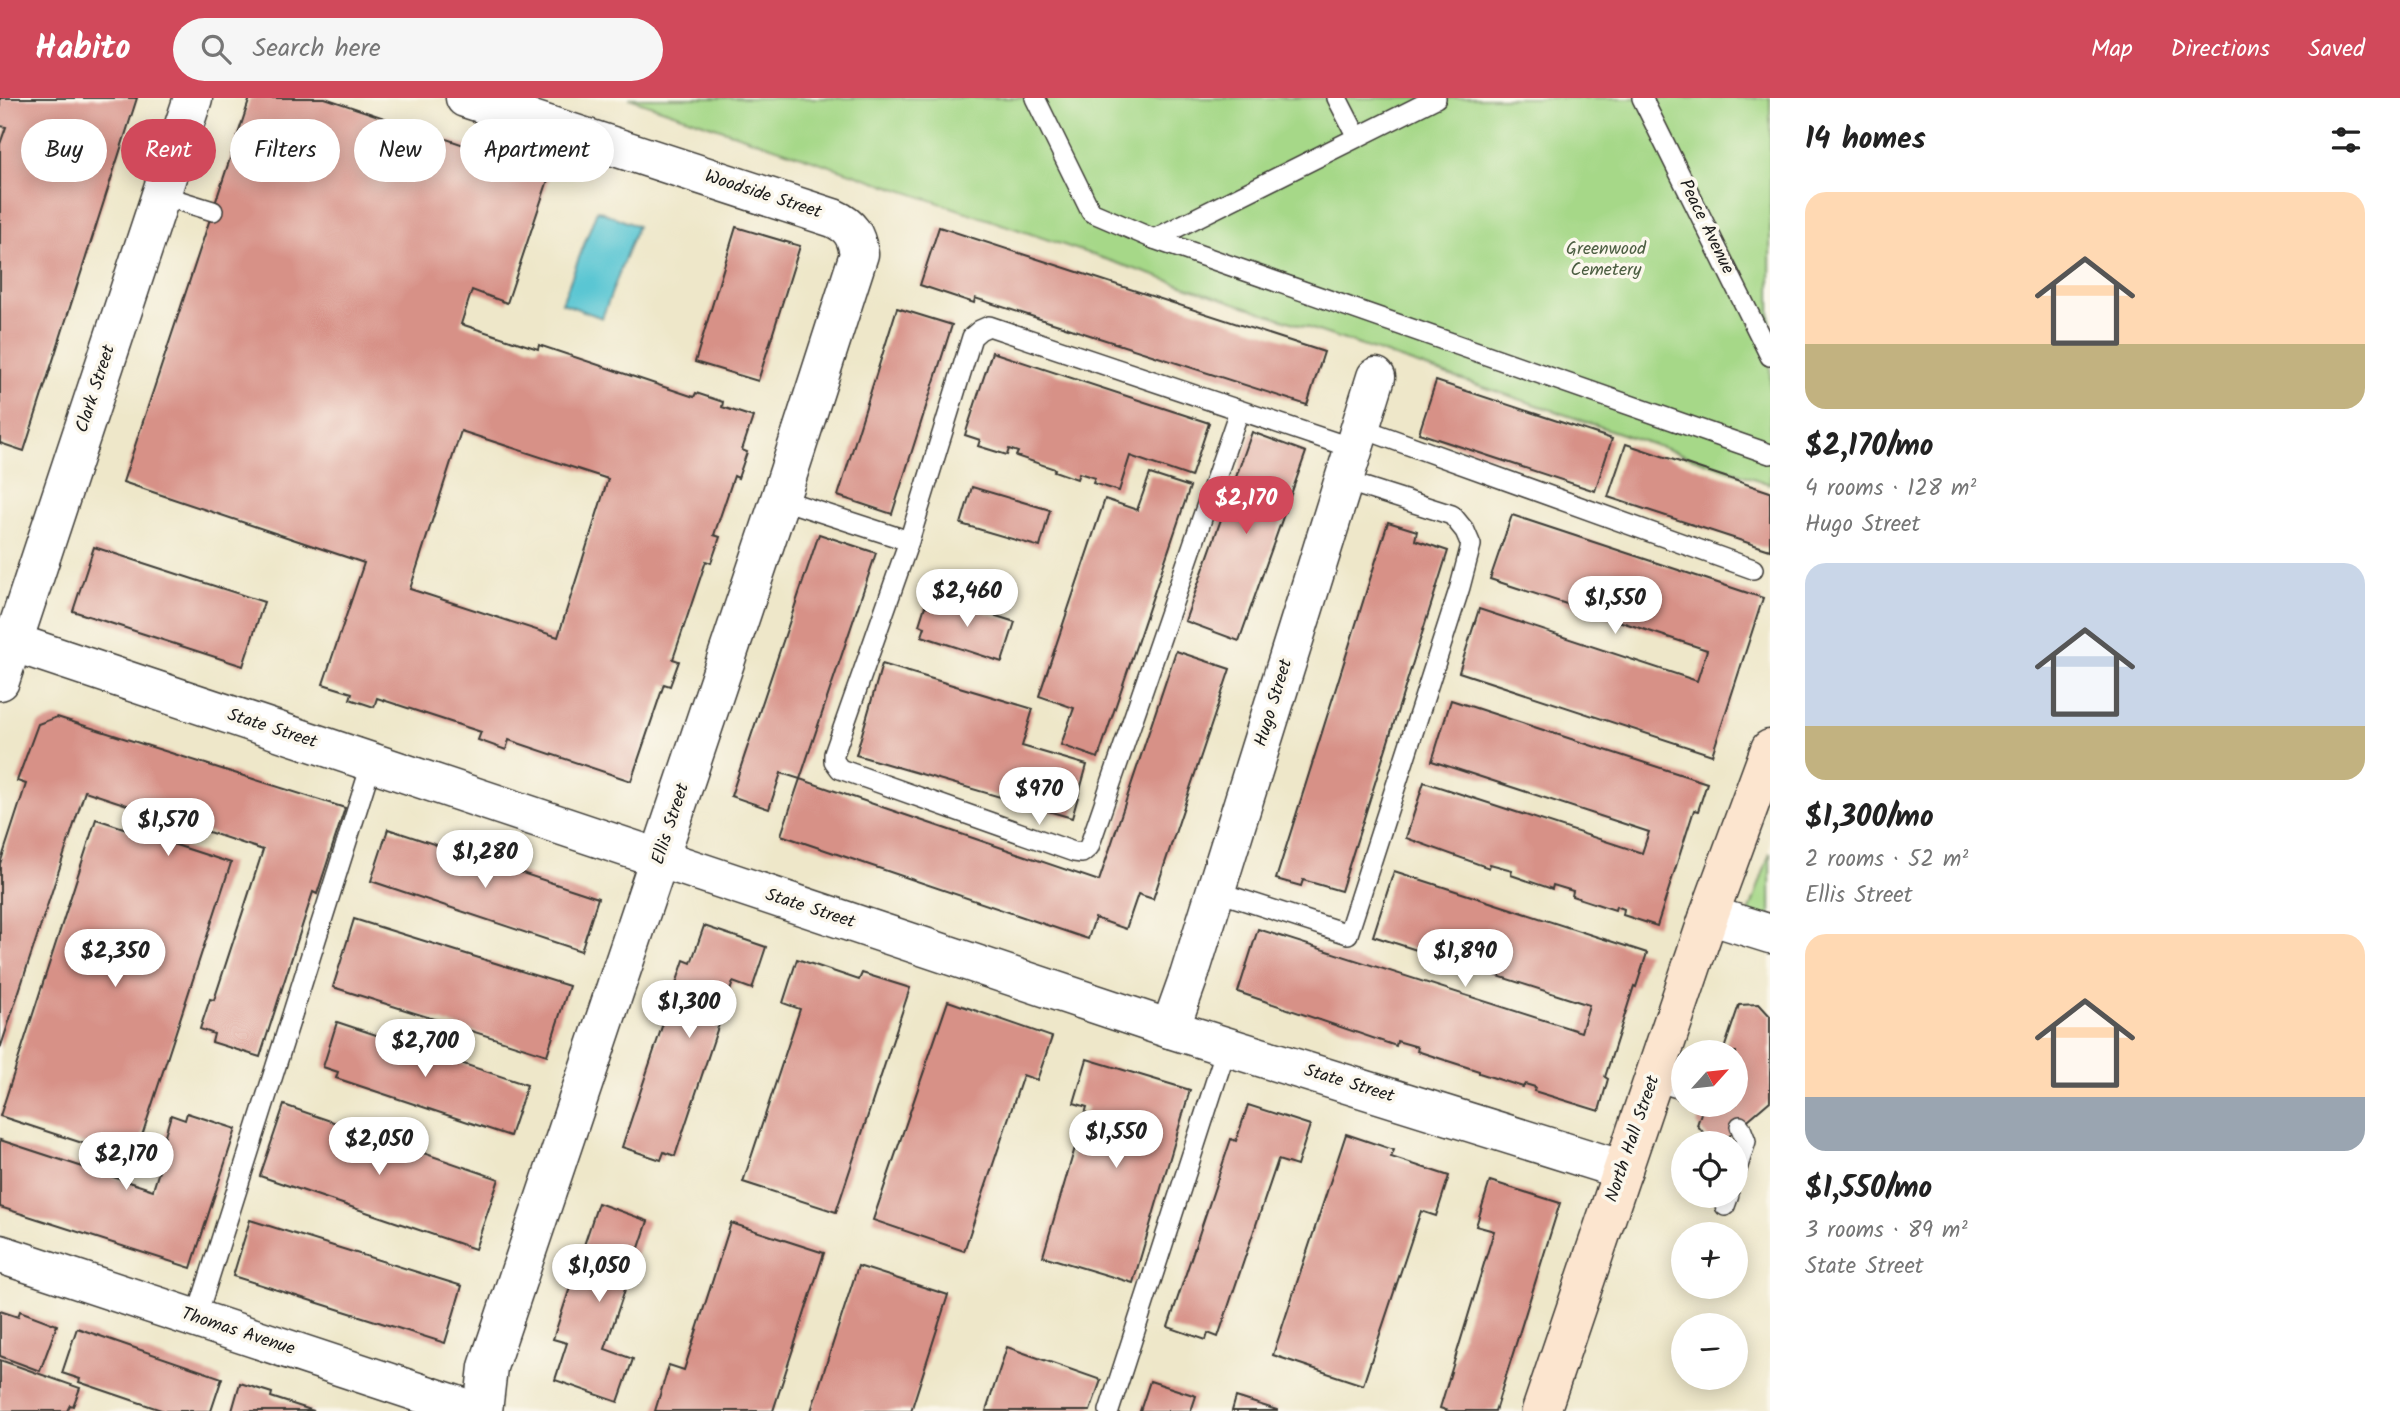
<!DOCTYPE html>
<html lang="en">
<head>
<meta charset="utf-8">
<style>
	:root { --surface:#fff; --page:#f6f6f6; --text:#222; --muted:#767676; --accent:#d1495b }
	body { margin:0; font-family:Kalam,sans-serif; background:var(--page); color:var(--text); height:100vh; display:flex; flex-direction:column; font-size:26px; white-space:nowrap }
	* { box-sizing:border-box; margin:0 }
	p { font-size:23px; color:var(--muted) }
	.icon { flex:none; width:38px; height:38px; fill:none; stroke:currentColor; stroke-width:2; stroke-linecap:round; stroke-linejoin:round }
	.map { position:relative; flex:1; overflow:hidden }
	.details { display:flex; flex-direction:column; background:var(--surface); width:630px }
	.details>* { flex:none }
	.guide { position:absolute; left:21px; top:21px; width:665px; height:63px; display:flex; gap:14px }
	.needle { width:46px; rotate:63deg }
	.fabs { position:absolute; left:1671px; top:942px; display:grid; gap:14px }
	.fabs a { display:grid; place-items:center; width:77px; height:77px; border-radius:50%; background:var(--surface); box-shadow:0 4px 18px #0003; font-size:35px }
	.price { position:absolute; translate:-50% -60px; padding:0 16px; border-radius:24px; background:#fff; color:#222; font-size:23px; line-height:46px; filter:drop-shadow(0 2px 4px #0008) }
	.price::after { content:''; position:absolute; left:50%; top:42px; width:21px; height:16px; margin-left:-10px; background:inherit; clip-path:polygon(0 0,100% 0,50% 100%) }
	.price.active { background:var(--accent); color:#fff }
	ul { padding:0; list-style:none }
	li { display:grid; align-content:center; gap:14px; height:371px; padding:0 35px }
	li span { display:grid; place-items:center; height:217px; border-radius:21px; color:#555 }
	li>.icon { margin-inline-start:auto }
	span .icon { width:126px; height:126px; fill:#fffc; stroke-width:1 }
	li b { font-size:30px }
	h2 { display:flex; justify-content:space-between; align-items:center; height:84px; padding:0 35px; font-size:30px }
	.tag { padding:0 24px; border-radius:32px; background:var(--surface); box-shadow:0 4px 18px #0003; font-size:24px; line-height:63px }
	.tag.active { background:var(--accent); color:#fff }
	header { display:flex; align-items:center; gap:42px; box-sizing:border-box; height:98px; padding:0 35px; background:var(--accent); color:#fff }
	header strong { font-size:33px }
	nav { display:flex; gap:38px; margin-inline-start:auto; font-size:24px }
	.search { width:490px; height:63px; background:var(--page); display:flex; align-items:center; gap:18px; box-sizing:border-box; padding:0 24px; border-radius:38px; color:var(--muted); font-size:26px }
	main { display:flex; flex:1; min-height:0 }
	.map>svg:first-child { display:block }
	.green { fill:#a6d888; stroke:#617a52; stroke-width:2 }
	.water { fill:#5ac6d3; stroke:#3b7178; stroke-width:2 }
	.building { fill:#d79187; fill-rule:evenodd }
	.lines { fill:none; stroke-linecap:round; stroke-linejoin:round }
	.lane-casing { stroke:#3c3a36; stroke-width:22 }
	.street-casing { stroke:#3c3a36; stroke-width:41 }
	.secondary-casing { stroke:#3c3a36; stroke-width:41 }
	.lane { stroke:#fff; stroke-width:19 }
	.street { stroke:#fff; stroke-width:38 }
	.secondary { stroke:#fce5cf; stroke-width:38 }
	.labels { text-anchor:middle; dominant-baseline:central; stroke-width:7; stroke-linejoin:round; paint-order:stroke }
	.street-label { font-size:18px; fill:#1c1c1c; stroke:#fbf7ec }
	.park-label { font-size:18px; fill:#4c5e42; stroke:#fbf7ec }
</style>
</head>
<body>
<header>
<strong>Habito</strong>
<div class="search"><svg class="icon" aria-label="search" viewBox="0 0 24 24"><circle cx="10" cy="10" r="6"/><path d="M15 15l6 6"/></svg>Search here</div>
<nav><a>Map</a><a>Directions</a><a>Saved</a></nav>
</header>
<main>
<div class="map">
<svg width="1770" height="1313" viewBox="0 0 1770 1313">
	<rect width="100%" height="100%" fill="#fbf7ec"/>
	<filter id="ink" filterUnits="userSpaceOnUse"><feTurbulence type="fractalNoise" baseFrequency=".0143" numOctaves="2"/><feDisplacementMap in="SourceGraphic" scale="14" xChannelSelector="R" yChannelSelector="G"/><feConvolveMatrix kernelMatrix="1 2 1 2 8 2 1 2 1" color-interpolation-filters="sRGB"/></filter>
	<filter id="wash" filterUnits="userSpaceOnUse"><feTurbulence type="fractalNoise" baseFrequency=".00686" numOctaves="4" result="noise"/><feDisplacementMap in="SourceGraphic" scale="28" xChannelSelector="R" yChannelSelector="G"/><feGaussianBlur stdDeviation="1.57" result="paint"/><feColorMatrix in="noise" values="0 0 0 0 0 0 0 0 0 0 0 0 0 0 0 0 0 1.4 0 .05"/><feComposite in="paint" operator="in"/></filter>
	<g filter="url(#wash)">
		<rect width="100%" height="100%" fill="#eee7c9"/>
		<!-- green -->
		<g class="green">
			<path d="M629 0H1770V386Z"/>
			<path d="M1770 755V828L1747 821Z"/>
		</g>
		<!-- water -->
		<path class="water" d="M597 112 637 128 602 220 562 205Z"/>
		<g id="blocks">
			<!-- building -->
			<g class="building">
				<path d="M0 0H137L24 353 0 345V46L6 29 0 28Z"/>
				<path d="M250 0H325L550 76 507 205 472 192 461 226 538 251 539 247 694 299 696 295 723 304 722 309 753 319 742 352 747 354 738 380 734 378 714 437 720 439 711 465 706 463 673 561 679 563 670 588 664 586 631 683 509 642 506 652 478 642 481 634 377 600 374 609 350 601 352 595 323 586 364 465 123 384ZM461 333 608 381 558 539 410 491Z"/>
				<path d="M736 129 800 148 758 283 695 264Z"/>
				<path d="M939 129 1324 254 1307 307 975 200 974 205 920 187Z"/>
				<path d="M897 210 952 227 892 416 838 398Z"/>
				<path d="M992 254 1209 325 1191 379 1130 358 1119 393 1093 385 1095 380 1079 375 1077 381 1054 373 1055 371 1016 358 1018 354 1009 351 1007 357 978 348 980 342 965 337Z"/>
				<path d="M1436 283 1612 341 1595 393 1419 335Z"/>
				<path d="M1252 334 1306 354 1239 543 1185 523Z"/>
				<path d="M1626 346 1770 394V452L1608 399Z"/>
				<path d="M1150 376 1190 389 1098 660 1061 647 1074 610 1039 598 1105 401 1137 412Z"/>
				<path d="M972 389 1050 412 1040 449 961 426Z"/>
				<path d="M1512 417 1763 500 1712 657 1459 574 1479 511 1697 583 1707 552 1490 481Z"/>
				<path d="M1388 424 1417 433 1415 442 1448 453 1341 793 1303 782 1301 788 1276 781Z"/>
				<path d="M819 436 876 455 800 681 781 675 769 711 731 698Z"/>
				<path d="M94 449 264 504 243 568 73 513Z"/>
				<path d="M934 498 1015 524 1002 564 922 538 925 529 919 527 925 508 930 509Z"/>
				<path d="M1176 553 1230 571 1153 801 1138 796 1126 831 1095 820 1088 841 781 737 800 681 1099 783Z"/>
				<path d="M882 566 1033 611 1022 648 1087 667 1072 720 856 657Z"/>
				<path d="M1451 602 1707 685 1698 713 1694 712 1657 828 1623 817 1624 811 1616 808 1615 812 1572 798 1573 793 1553 787 1552 791 1511 777 1512 772 1490 766 1489 770 1406 740 1424 684 1642 755 1649 734 1432 663Z"/>
				<path d="M57 619 345 710 317 796 313 794 260 959 212 944 214 936 200 931 210 901 214 902 263 752 85 693 0 951V766L26 686 17 683 38 626Z"/>
				<path d="M96 721 231 765 134 1062 0 1018Z"/>
				<path d="M388 731 598 800 581 853 371 783Z"/>
				<path d="M1394 773 1647 855 1636 889 1634 888 1605 979 1608 981 1599 1013 1534 993 1535 989 1525 986 1523 989 1479 975V973L1417 953 1418 949 1397 943 1396 948 1238 894 1258 831 1581 934 1589 907 1373 838Z"/>
				<path d="M354 821 569 888 547 957 333 889Z"/>
				<path d="M704 828 766 849 752 891 733 884 675 1058 664 1054 661 1062 622 1049 684 862 691 865Z"/>
				<path d="M797 861 859 882 862 875 910 890 836 1114 743 1084 800 911 783 905Z"/>
				<path d="M948 903 1052 939 1037 982 1023 977 964 1153 873 1122Z"/>
				<path d="M1759 906 1770 918V1003L1721 1045H1712L1697 1027 1704 1006H1736V954H1723L1739 907Z"/>
				<path d="M337 924 527 987 510 1038 336 980 338 974 323 969Z"/>
				<path d="M1087 961 1190 992 1133 1185 1043 1158 1087 1009 1074 1005Z"/>
				<path d="M284 1007 499 1081 475 1151 260 1078Z"/>
				<path d="M1248 1007 1310 1027 1297 1068 1278 1062 1218 1239 1208 1235 1206 1242 1168 1229 1231 1041 1236 1043Z"/>
				<path d="M187 1015 236 1031 191 1170 0 1109V1042L153 1092 166 1051 161 1050 171 1017 185 1022Z"/>
				<path d="M1346 1036 1394 1052 1391 1059 1449 1078 1436 1118 1421 1113 1363 1287 1273 1257Z"/>
				<path d="M1490 1083 1560 1105 1495 1313H1449L1440 1310 1494 1133 1476 1128Z"/>
				<path d="M598 1105 648 1123 605 1251 633 1261 618 1304 555 1282 567 1245 553 1241Z"/>
				<path d="M250 1122 462 1188 445 1245 233 1178Z"/>
				<path d="M731 1125 824 1155 773 1313H655L669 1267 684 1272Z"/>
				<path d="M858 1168 948 1197 911 1313H811Z"/>
				<path d="M0 1213 18 1219 20 1213 57 1227 40 1273 0 1258Z"/>
				<path d="M77 1230 222 1280 211 1313H164L79 1284 80 1281 62 1275Z"/>
				<path d="M1007 1249 1101 1282 1090 1313H986Z"/>
				<path d="M0 1262 80 1290 73 1308 70 1307 67 1313H0Z"/>
				<path d="M1150 1283 1196 1298 1191 1313H1140Z"/>
				<path d="M240 1285 272 1295 271 1299 314 1313H232Z"/>
				<path d="M1236 1299 1277 1312V1313H1232Z"/>
			</g>
		</g>
	</g>
	<g filter="url(#ink)">
		<use href="#blocks" fill-opacity="0" stroke="#3c3a36" stroke-width="2"/>
		<g class="lines">
			<!-- lane casing -->
			<g class="lane-casing">
				<g id="lane">
					<path d="M1035 0 1091 114 1154 141"/>
					<path d="M1337 0 1357 39"/>
					<path d="M1436 0 1154 141 1770 356"/>
					<path d="M1642 0 1770 258"/>
					<path d="M161 97 213 113"/>
					<path d="M1361 330 1753 471"/>
					<path d="M780 401 909 443 972 239 980 232 989 228 1355 351"/>
					<path d="M909 443 834 656V663L840 671 1074 754 1082 755 1089 749 1239 313"/>
					<path d="M1215 793 1348 836 1460 489 1471 447 1465 433 1452 417 1345 383"/>
					<path d="M1654 983 1684 992"/>
					<path d="M1736 1074 1746 1043 1740 1028"/>
					<path d="M1725 1108 1729 1097"/>
					<path d="M196 1221 372 664"/>
					<path d="M1109 1313 1227 948"/>
				</g>
			</g>
			<!-- street casing -->
			<g class="street-casing">
				<g id="street">
					<path d="M465 0 833 120C851 128 856 137 859 156L780 401 488 1269 483 1313"/>
					<path d="M0 540 1170 931 1623 1072"/>
					<path d="M0 583 193 0"/>
					<path d="M1709 817 1770 836"/>
					<path d="M1170 931 1189 878 1376 279"/>
					<path d="M0 1156 475 1313"/>
				</g>
			</g>
			<!-- secondary casing -->
			<g class="secondary-casing">
				<path id="secondary" d="M1541 1313 1709 817 1770 651"/>
			</g>
			<!-- lane -->
			<use href="#lane" class="lane"/>
			<!-- street -->
			<use href="#street" class="street"/>
			<!-- secondary -->
			<use href="#secondary" class="secondary"/>
		</g>
	</g>
	<g class="labels">
		<!-- street labels -->
		<g class="street-label">
			<text transform="translate(763 97) rotate(18)">Woodside Street</text>
			<text transform="translate(1706 129) rotate(64)">Peace Avenue</text>
			<text transform="translate(96 291) rotate(-72)">Clark Street</text>
			<text transform="translate(1274 605) rotate(-73)">Hugo Street</text>
			<text transform="translate(272 631) rotate(18)">State Street</text>
			<text transform="translate(671 726) rotate(-72)">Ellis Street</text>
			<text transform="translate(810 811) rotate(18)">State Street</text>
			<text transform="translate(1349 986) rotate(17)">State Street</text>
			<text transform="translate(1633 1041) rotate(-71)">North Hall Street</text>
			<text transform="translate(238 1234) rotate(18)">Thomas Avenue</text>
		</g>
		<!-- park labels -->
		<g class="park-label">
			<text x="1606" y="151">Greenwood<tspan x="1606" dy="21">Cemetery</tspan></text>
		</g>
	</g>
</svg>
<div class="fabs">
<a><svg class="needle" viewBox="-14 -14 28 28"><path d="M0-13l5 13h-10z" fill="#e53935"/><path d="M0 13l5-13h-10z" fill="#767676"/></svg></a>
<a><svg class="icon" aria-label="locate" viewBox="0 0 24 24"><circle cx="12" cy="12" r="6"/><path d="M12 2v4M12 18v4M2 12h4M18 12h4"/></svg></a>
<a>+</a>
<a>−</a>
</div>
<b class="price active" style="left:1246px;top:438px">$2,170</b>
<b class="price" style="left:967px;top:531px">$2,460</b>
<b class="price" style="left:1615px;top:538px">$1,550</b>
<b class="price" style="left:1039px;top:729px">$970</b>
<b class="price" style="left:168px;top:760px">$1,570</b>
<b class="price" style="left:485px;top:792px">$1,280</b>
<b class="price" style="left:115px;top:891px">$2,350</b>
<b class="price" style="left:1465px;top:891px">$1,890</b>
<b class="price" style="left:689px;top:942px">$1,300</b>
<b class="price" style="left:425px;top:981px">$2,700</b>
<b class="price" style="left:1116px;top:1072px">$1,550</b>
<b class="price" style="left:379px;top:1079px">$2,050</b>
<b class="price" style="left:126px;top:1094px">$2,170</b>
<b class="price" style="left:599px;top:1206px">$1,050</b>
<div class="guide">
<a class="tag">Buy</a>
<a class="tag active">Rent</a>
<a class="tag">Filters</a>
<a class="tag">New</a>
<a class="tag">Apartment</a>
</div>
</div>
<section class="details">
<h2>14 homes<svg class="icon" aria-label="filters" viewBox="0 0 24 24"><path d="M4 7h16M4 17h16"/><circle cx="9" cy="7" r="2"/><circle cx="15" cy="17" r="2"/></svg></h2>
<ul>
<li><span style="background:linear-gradient(#ffd9b3 70%,#c2b280 0)"><svg class="icon" aria-label="home" viewBox="0 0 24 24"><path d="M3 11l9-7 9 7M6 9v11h12V9"/></svg></span><div><b>$2,170/mo</b><p>4 rooms · 128 m²</p><p>Hugo Street</p></div></li>
<li><span style="background:linear-gradient(#c9d6e8 75%,#c2b280 0)"><svg class="icon" aria-label="home" viewBox="0 0 24 24"><path d="M3 11l9-7 9 7M6 9v11h12V9"/></svg></span><div><b>$1,300/mo</b><p>2 rooms · 52 m²</p><p>Ellis Street</p></div></li>
<li><span style="background:linear-gradient(#ffd9b3 75%,#9aa5b1 0)"><svg class="icon" aria-label="home" viewBox="0 0 24 24"><path d="M3 11l9-7 9 7M6 9v11h12V9"/></svg></span><div><b>$1,550/mo</b><p>3 rooms · 89 m²</p><p>State Street</p></div></li>
</ul>
</section>
</main>
</body>
</html>
